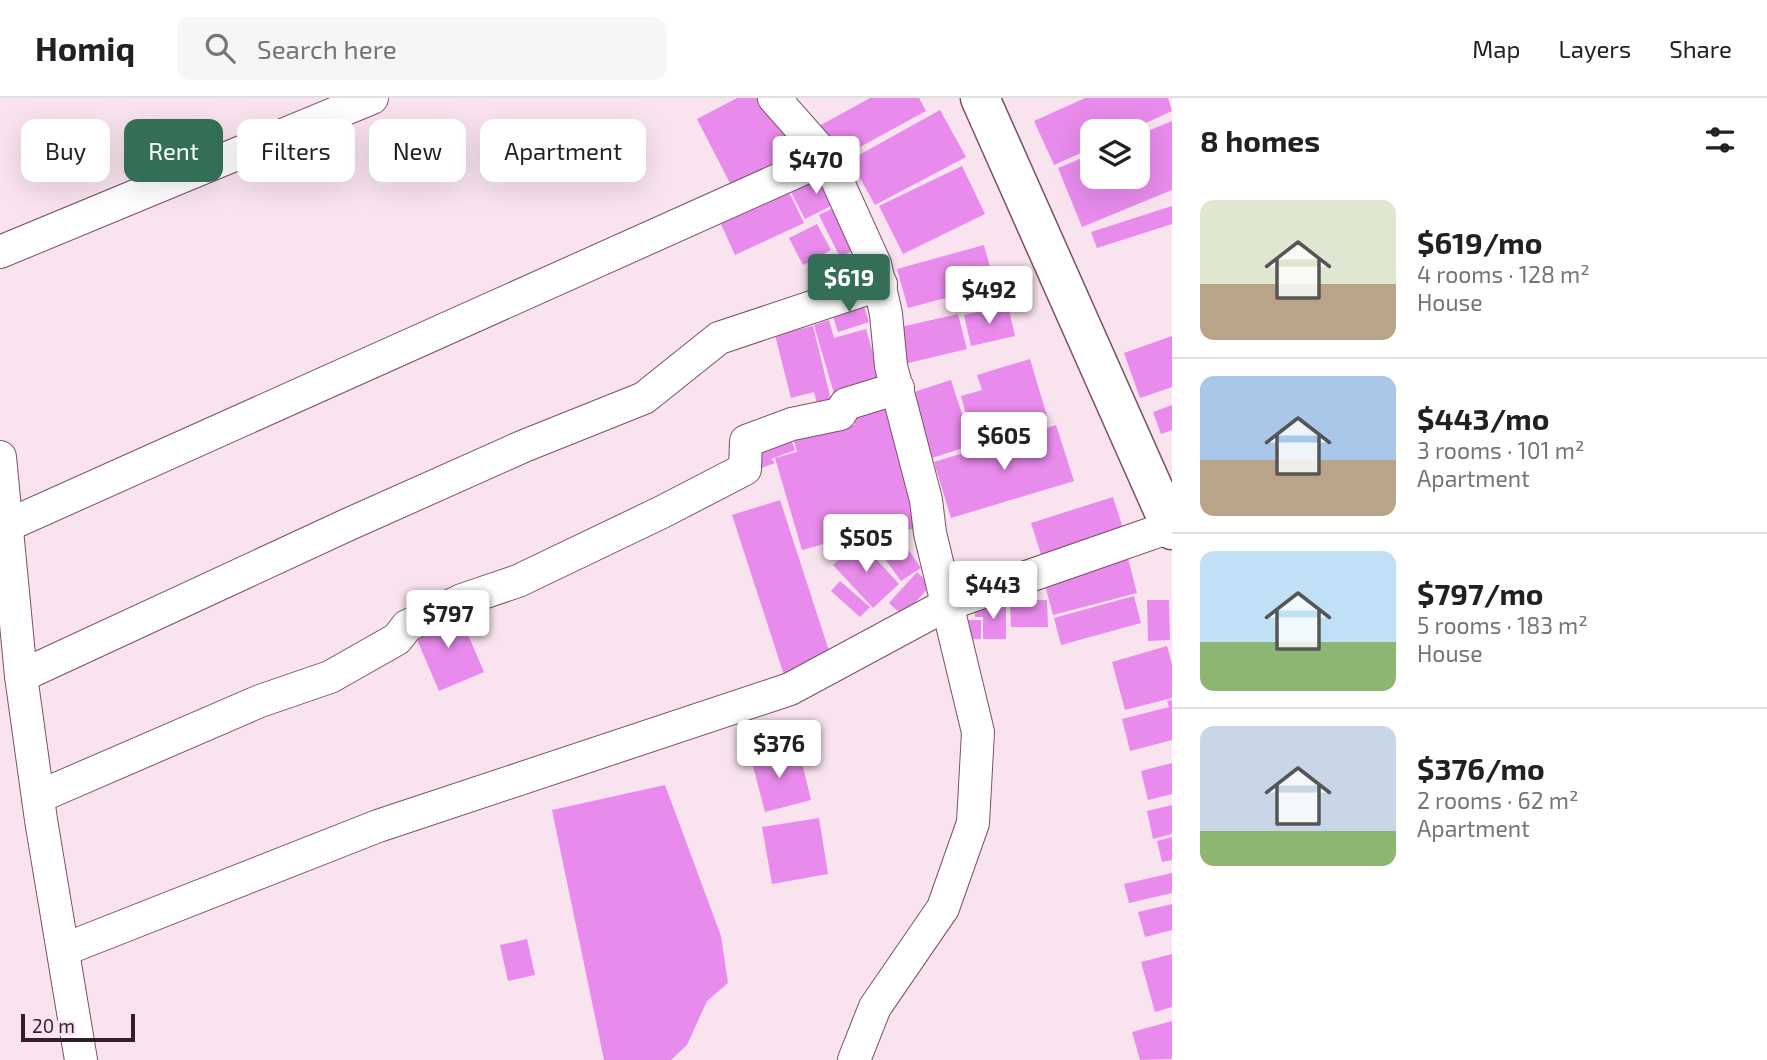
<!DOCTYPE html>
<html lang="en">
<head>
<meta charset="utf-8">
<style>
	:root { --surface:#fff; --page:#f6f6f6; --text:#202124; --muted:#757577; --line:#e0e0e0; --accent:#346e57 }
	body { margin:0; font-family:"Exo 2",sans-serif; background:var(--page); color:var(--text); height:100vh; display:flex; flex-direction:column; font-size:26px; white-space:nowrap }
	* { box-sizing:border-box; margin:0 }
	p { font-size:23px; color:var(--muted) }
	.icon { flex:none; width:38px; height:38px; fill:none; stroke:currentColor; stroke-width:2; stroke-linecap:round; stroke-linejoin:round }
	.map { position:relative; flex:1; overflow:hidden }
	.details { display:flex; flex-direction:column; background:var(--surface); width:595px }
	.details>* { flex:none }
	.hud { position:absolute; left:21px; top:21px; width:665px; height:63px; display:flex; gap:14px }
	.buttons { position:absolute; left:1080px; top:21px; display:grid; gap:14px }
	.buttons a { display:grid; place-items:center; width:70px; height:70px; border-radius:14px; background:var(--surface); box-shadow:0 7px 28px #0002; font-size:35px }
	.scale { position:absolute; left:21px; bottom:18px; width:114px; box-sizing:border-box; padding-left:7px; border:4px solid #311e29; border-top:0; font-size:19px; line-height:24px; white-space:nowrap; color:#311e29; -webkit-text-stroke:5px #f8e3ee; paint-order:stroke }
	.price { position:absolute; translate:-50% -60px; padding:0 16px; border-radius:7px; background:#fff; color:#222; font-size:23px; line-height:46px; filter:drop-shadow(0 2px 4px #0008) }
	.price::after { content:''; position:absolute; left:50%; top:42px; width:21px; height:16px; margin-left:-10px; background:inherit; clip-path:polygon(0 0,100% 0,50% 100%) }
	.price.selected { background:var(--accent); color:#fff }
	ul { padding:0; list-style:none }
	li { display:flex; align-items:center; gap:21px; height:175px; padding:0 28px }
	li+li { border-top:2px solid var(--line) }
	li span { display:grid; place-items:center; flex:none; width:196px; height:140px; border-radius:14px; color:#555 }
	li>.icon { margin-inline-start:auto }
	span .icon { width:84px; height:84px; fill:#fffc; stroke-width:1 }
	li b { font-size:30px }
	h2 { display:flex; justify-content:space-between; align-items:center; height:84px; padding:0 28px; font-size:30px }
	.chip { padding:0 24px; border-radius:14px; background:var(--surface); box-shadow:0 7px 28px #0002; font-size:24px; line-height:63px }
	.chip.selected { background:var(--accent); color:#fff }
	header { display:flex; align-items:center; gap:42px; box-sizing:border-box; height:98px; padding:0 35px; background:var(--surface); border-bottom:2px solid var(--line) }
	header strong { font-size:33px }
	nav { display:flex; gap:38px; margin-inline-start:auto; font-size:24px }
	.search { width:490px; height:63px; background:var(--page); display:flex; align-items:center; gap:18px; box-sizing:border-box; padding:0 24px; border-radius:14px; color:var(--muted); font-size:26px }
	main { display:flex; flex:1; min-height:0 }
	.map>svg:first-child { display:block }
	.building { fill:#e88bec }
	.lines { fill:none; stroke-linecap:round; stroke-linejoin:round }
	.minor-casing { stroke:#7c5068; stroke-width:34 }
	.primary-casing { stroke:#7c5068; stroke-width:41 }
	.minor { stroke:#fff; stroke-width:32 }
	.primary { stroke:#fff; stroke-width:38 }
</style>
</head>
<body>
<header>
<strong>Homiq</strong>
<div class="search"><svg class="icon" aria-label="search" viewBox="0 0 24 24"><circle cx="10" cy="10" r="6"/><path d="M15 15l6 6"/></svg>Search here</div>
<nav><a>Map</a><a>Layers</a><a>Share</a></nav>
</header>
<main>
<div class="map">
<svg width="1172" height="962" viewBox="0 0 1172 962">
	<rect width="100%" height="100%" fill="#f8e3ee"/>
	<!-- building -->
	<g class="building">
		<path d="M737 0H765L809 57 735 95 697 21Z"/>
		<path d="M870 0H919L926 13 838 61 819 28Z"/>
		<path d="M1085 0H1168L1172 13 1128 33H1092V50L1054 67 1034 23Z"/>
		<path d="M940 12 966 59 875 107 850 62Z"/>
		<path d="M1172 23V92L1082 129 1058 70 1092 56V79H1138V37Z"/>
		<path d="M962 68 985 116 903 156 879 108Z"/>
		<path d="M828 76 841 103 805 121 791 94Z"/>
		<path d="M788 92 804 125 735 157 720 124Z"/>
		<path d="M843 105 864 147 840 159 819 117Z"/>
		<path d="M1172 108V126L1097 150 1091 134Z"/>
		<path d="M817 126 831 152 803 167 789 140Z"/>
		<path d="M984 147 995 187 908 210 897 171Z"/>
		<path d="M868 160 876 181 851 190 843 168Z"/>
		<path d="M839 163 846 183 829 189 822 169Z"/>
		<path d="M861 199 869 224 838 234 830 209Z"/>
		<path d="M1008 207 1015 238 971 248 964 217Z"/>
		<path d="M958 216 967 251 900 267 892 231Z"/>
		<path d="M829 222 834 240 866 231 884 293 837 306 814 227Z"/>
		<path d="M813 228 833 310 819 314 814 294 791 300 775 237Z"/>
		<path d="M1172 238V289L1140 300 1124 255Z"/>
		<path d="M1030 261 1047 318 973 341 961 298 982 292 977 277Z"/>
		<path d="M951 282 972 347 926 362 905 297Z"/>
		<path d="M887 299 923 428 901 434 899 425 802 452 775 360 797 354 792 335 855 327 850 309Z"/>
		<path d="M1172 307V332L1161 336 1153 314Z"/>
		<path d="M1056 327 1074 383 951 420 934 364Z"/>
		<path d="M787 331 795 352 771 361 775 365 756 372 747 347Z"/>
		<path d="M1113 399 1126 440 1044 466 1031 425Z"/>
		<path d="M780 402 832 562 784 577 732 417Z"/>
		<path d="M900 440 921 470 901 483 880 454Z"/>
		<path d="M860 443 899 486 873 510 833 467Z"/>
		<path d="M1126 453 1137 495 1053 517 1042 476Z"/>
		<path d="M917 474 931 487 903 518 889 505Z"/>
		<path d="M840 483 870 509 860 519 831 493Z"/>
		<path d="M1134 498 1141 525 1061 547 1054 520Z"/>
		<path d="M1010 502H1047L1048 529H1011Z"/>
		<path d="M1147 502H1169L1170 542 1148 543Z"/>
		<path d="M975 507H1006V541H983V519H975Z"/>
		<path d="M457 511 484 574 439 593 412 530Z"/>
		<rect x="959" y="522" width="22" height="19"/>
		<path d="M1167 548 1172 566V600L1125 612 1112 564Z"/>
		<path d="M1172 602V642L1130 653 1122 621 1169 609 1167 603Z"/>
		<path d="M773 648 778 666 801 660 811 702 765 714 749 653Z"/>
		<path d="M1172 665V696L1148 702 1141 673Z"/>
		<path d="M665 687 721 838 728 885 707 903 687 947 671 962H604L552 712Z"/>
		<path d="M1172 707V736L1153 741 1147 713Z"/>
		<path d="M819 720 828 776 772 786 762 729Z"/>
		<path d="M1172 739V762L1162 764 1157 743Z"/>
		<path d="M1172 775V795L1129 805 1124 786Z"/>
		<path d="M1172 806V832L1145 839 1138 814Z"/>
		<path d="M527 841 535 877 508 883 500 847Z"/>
		<path d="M1172 856V909L1155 914 1141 864Z"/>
		<path d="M1172 923V961L1140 962 1132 934Z"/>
	</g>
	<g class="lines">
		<!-- minor casing -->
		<g class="minor-casing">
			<g id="minor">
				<path d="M774 0 827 60 875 166 886 216 891 268 926 402 930 435 978 634 973 725 943 810 875 909 854 962"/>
				<path d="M0 154 372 0"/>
				<path d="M0 359 21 578 41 722 81 962"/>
				<path d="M6 428 827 60"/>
				<path d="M21 578 347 427 524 348 644 300 719 240 881 186"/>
				<path d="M38 699 260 603 330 579 397 541 407 528 462 502 518 483 662 414 745 371 746 343 792 326 840 316 846 306 898 290"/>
				<path d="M63 852 378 728 790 591 946 507 1170 429"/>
			</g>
		</g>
		<!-- primary casing -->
		<g class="primary-casing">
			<path id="primary" d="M980 0 1172 432"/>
		</g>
		<!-- minor -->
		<use href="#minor" class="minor"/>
		<!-- primary -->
		<use href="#primary" class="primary"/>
	</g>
</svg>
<div class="buttons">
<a><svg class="icon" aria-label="layers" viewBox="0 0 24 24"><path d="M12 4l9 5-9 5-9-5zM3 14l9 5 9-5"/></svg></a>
</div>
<div class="scale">20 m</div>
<b class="price" style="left:816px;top:98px">$470</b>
<b class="price selected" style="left:849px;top:216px">$619</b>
<b class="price" style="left:989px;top:228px">$492</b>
<b class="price" style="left:1004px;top:374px">$605</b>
<b class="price" style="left:866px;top:476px">$505</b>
<b class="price" style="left:993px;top:523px">$443</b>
<b class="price" style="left:448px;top:552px">$797</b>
<b class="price" style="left:779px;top:682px">$376</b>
<div class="hud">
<a class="chip">Buy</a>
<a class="chip selected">Rent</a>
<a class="chip">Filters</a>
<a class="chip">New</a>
<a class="chip">Apartment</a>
</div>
</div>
<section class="details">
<h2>8 homes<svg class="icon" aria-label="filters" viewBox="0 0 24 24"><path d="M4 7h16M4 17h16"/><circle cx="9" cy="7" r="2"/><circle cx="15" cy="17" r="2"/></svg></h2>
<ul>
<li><span style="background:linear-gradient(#dfe7d0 60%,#b9a48a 0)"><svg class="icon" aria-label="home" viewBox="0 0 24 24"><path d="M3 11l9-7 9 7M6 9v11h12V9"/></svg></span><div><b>$619/mo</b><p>4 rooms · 128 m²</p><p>House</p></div></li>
<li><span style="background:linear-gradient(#a9c7e8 60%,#b9a48a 0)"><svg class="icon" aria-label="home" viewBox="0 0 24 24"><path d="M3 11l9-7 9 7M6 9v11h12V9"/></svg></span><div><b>$443/mo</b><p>3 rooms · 101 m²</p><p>Apartment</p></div></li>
<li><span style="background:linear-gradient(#bfe0f5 65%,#8fb573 0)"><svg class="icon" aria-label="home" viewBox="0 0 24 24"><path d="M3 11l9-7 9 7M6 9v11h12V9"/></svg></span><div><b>$797/mo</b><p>5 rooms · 183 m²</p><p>House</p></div></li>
<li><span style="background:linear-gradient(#c9d6e8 75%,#8fb573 0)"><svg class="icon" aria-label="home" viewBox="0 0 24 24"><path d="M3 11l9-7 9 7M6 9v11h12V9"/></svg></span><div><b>$376/mo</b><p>2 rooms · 62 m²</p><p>Apartment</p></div></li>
</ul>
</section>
</main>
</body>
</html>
